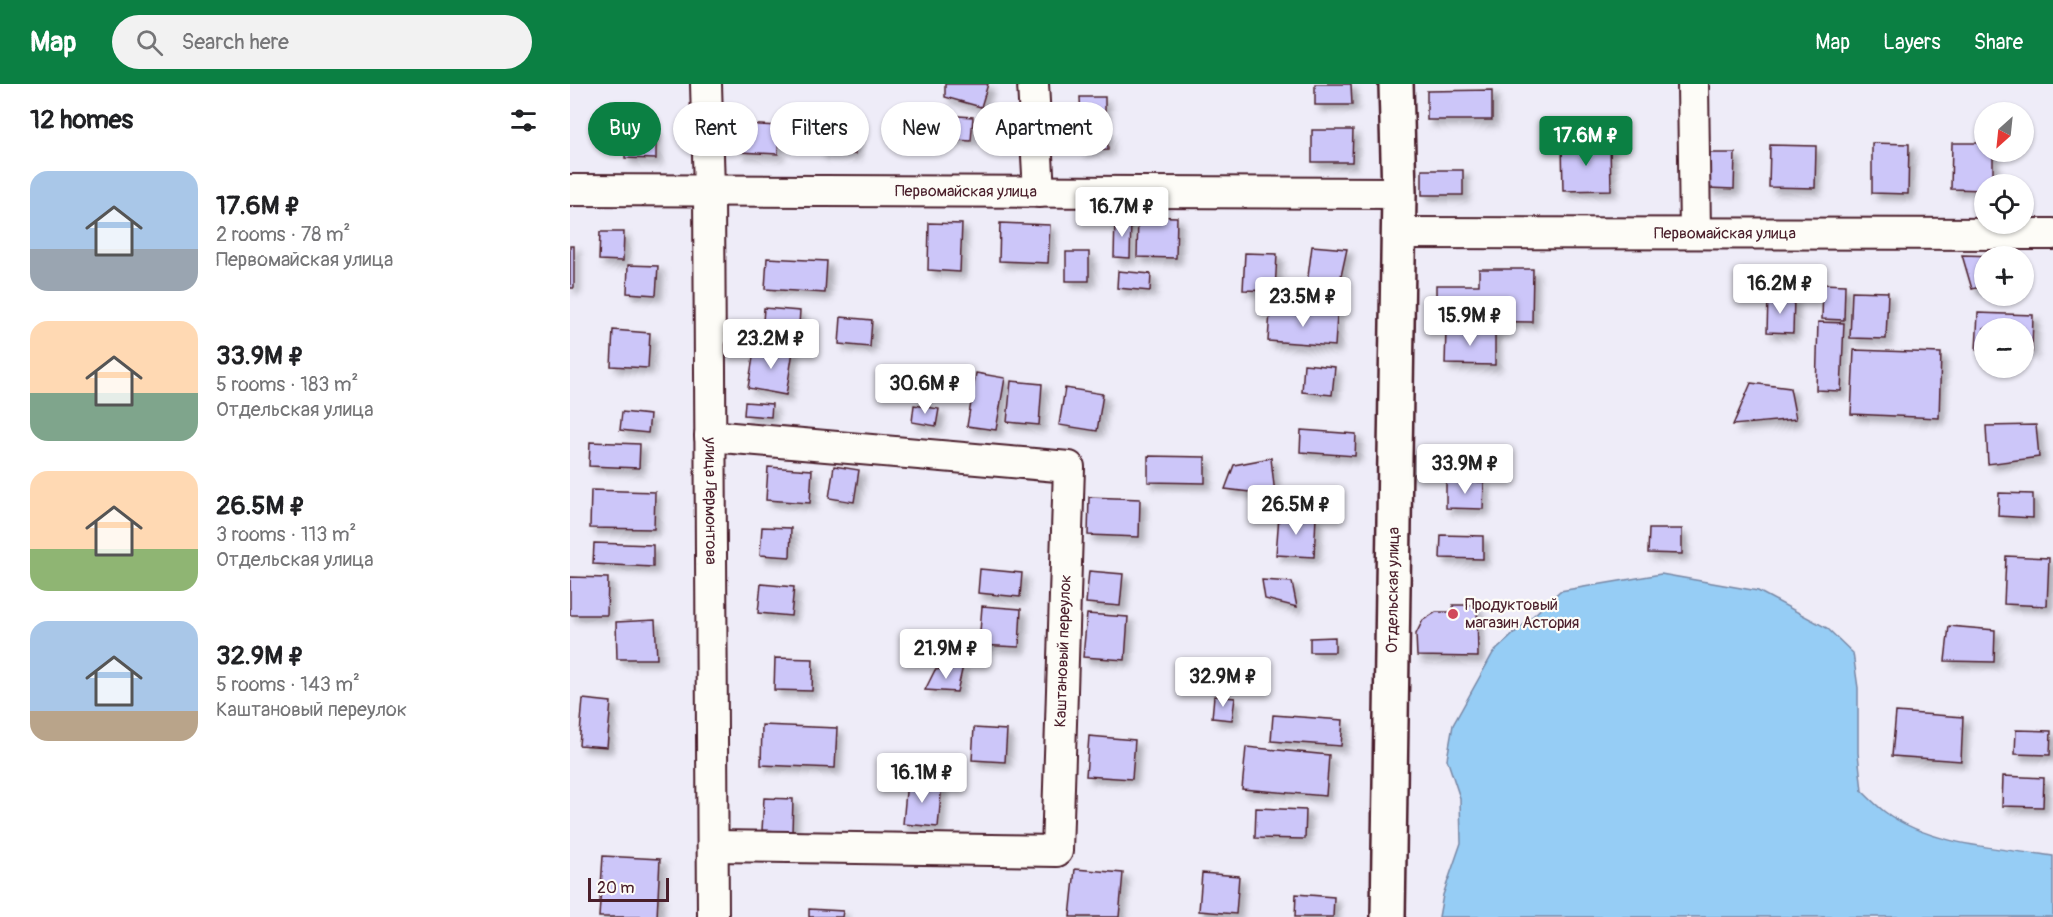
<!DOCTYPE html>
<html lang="en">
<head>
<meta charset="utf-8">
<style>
	:root { --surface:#fff; --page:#f2f2f2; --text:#202124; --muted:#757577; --accent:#0b8043 }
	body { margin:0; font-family:Pangolin,sans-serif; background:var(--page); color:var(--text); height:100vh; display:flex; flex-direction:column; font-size:22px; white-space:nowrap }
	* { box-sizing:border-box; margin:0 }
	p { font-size:20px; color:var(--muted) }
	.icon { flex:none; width:33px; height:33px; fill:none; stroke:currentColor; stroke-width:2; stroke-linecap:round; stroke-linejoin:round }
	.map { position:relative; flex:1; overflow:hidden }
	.drawer { display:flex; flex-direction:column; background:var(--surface); width:570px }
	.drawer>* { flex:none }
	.top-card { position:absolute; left:18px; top:18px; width:570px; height:54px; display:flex; gap:12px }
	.needle { width:39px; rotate:207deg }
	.tools { position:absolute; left:1404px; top:18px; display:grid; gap:12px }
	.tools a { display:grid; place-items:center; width:60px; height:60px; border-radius:50%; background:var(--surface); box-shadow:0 2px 4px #0004; font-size:30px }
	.scale { position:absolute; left:18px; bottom:15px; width:81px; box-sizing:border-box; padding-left:6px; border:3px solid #4a1f2b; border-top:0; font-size:16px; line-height:21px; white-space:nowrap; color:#4a1f2b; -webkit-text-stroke:4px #fdfcf7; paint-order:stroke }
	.price { position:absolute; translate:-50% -51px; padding:0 14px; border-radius:6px; background:#fff; color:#222; font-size:20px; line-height:39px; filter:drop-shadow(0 2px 3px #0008) }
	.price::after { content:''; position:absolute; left:50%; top:36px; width:18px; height:14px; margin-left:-9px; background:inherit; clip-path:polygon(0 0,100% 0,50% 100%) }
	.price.selected { background:var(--accent); color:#fff }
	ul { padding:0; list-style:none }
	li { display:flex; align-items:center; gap:18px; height:150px; padding:0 30px }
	li span { display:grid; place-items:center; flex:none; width:168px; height:120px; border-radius:18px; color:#555 }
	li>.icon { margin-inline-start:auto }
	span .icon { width:72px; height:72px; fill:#fffc; stroke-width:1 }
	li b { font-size:26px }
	h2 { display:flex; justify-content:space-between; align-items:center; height:72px; padding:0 30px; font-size:26px }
	.pill { padding:0 21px; border-radius:27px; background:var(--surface); box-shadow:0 2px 4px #0004; font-size:21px; line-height:54px }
	.pill.selected { background:var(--accent); color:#fff }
	header { display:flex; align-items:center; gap:36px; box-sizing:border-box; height:84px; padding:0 30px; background:var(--accent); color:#fff }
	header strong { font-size:28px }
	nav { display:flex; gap:33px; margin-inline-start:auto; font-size:21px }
	.search { width:420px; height:54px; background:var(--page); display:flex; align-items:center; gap:15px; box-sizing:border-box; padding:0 21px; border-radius:33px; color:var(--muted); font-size:22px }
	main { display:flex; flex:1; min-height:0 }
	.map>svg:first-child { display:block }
	.water { fill:#96cdf5; stroke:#7887a4; stroke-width:1.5 }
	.building { fill:#ccc6f9; stroke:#4a1f2b; stroke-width:1.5; filter:url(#shadow) }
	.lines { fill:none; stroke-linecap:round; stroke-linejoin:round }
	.minor-casing { stroke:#4a1f2b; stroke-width:34 }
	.tertiary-casing { stroke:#4a1f2b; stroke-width:38 }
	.minor { stroke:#fdfcf7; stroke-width:30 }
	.tertiary { stroke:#fdfcf7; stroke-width:33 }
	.poi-dot { fill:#d1495b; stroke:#fdfcf7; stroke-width:2 }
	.labels { text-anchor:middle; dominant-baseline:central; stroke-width:4.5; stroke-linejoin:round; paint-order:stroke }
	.street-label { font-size:16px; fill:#4a1f2b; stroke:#fdfcf7 }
	.poi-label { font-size:16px; fill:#4a1f2b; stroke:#fdfcf7; text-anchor:start }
</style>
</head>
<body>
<header>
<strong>Map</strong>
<div class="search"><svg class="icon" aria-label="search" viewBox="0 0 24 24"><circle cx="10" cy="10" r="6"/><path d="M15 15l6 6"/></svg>Search here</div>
<nav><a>Map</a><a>Layers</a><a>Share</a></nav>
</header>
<main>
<section class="drawer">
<h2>12 homes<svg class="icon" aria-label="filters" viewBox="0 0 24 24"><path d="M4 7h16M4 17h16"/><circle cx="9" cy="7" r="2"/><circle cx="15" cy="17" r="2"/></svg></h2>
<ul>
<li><span style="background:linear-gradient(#a9c7e8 65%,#9aa5b1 0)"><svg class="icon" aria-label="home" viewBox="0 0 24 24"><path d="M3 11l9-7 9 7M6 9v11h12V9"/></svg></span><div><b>17.6M ₽</b><p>2 rooms · 78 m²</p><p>Первомайская улица</p></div></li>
<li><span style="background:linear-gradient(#ffd9b3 60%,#7fa58c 0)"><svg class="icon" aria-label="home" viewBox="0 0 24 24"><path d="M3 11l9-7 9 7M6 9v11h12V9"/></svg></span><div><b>33.9M ₽</b><p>5 rooms · 183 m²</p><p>Отдельская улица</p></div></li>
<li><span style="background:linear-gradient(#ffd9b3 65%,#8fb573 0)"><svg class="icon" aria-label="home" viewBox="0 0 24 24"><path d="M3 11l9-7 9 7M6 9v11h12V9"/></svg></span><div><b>26.5M ₽</b><p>3 rooms · 113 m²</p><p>Отдельская улица</p></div></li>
<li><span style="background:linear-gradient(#a9c7e8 75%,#b9a48a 0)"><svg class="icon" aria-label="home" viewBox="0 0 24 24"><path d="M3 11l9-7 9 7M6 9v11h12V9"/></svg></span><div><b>32.9M ₽</b><p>5 rooms · 143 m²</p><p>Каштановый переулок</p></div></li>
</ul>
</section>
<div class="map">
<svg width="1483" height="833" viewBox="0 0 1483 833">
	<defs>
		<filter id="shadow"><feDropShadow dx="5.5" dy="5.5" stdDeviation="3" flood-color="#0004"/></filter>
	</defs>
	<rect width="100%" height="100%" fill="#eeecf8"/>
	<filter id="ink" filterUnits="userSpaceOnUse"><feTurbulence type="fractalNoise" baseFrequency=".0167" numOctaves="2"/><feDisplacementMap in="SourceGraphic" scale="12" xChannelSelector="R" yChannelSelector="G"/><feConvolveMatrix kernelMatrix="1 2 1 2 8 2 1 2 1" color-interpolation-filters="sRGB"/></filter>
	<g filter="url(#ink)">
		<!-- water -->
		<path class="water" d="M1091 490 1188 507 1257 544 1283 569 1288 604V669L1292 707C1299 714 1307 722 1315 728 1362 762 1428 764 1483 772V833H869L873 811 891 759 890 714 877 675 883 641 923 569 990 507Z"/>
		<!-- building -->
		<g class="building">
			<path d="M375 0H418L411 23 375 13Z"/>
			<path d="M745 0H781L782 21H745Z"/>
			<path d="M922 6V36H857V7Z"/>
			<path d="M510 13H535V35H511Z"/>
			<path d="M373 31 403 33 401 57 371 55Z"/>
			<path d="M170 40 209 42 208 70 169 68Z"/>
			<path d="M55 45 86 46V75L55 74Z"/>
			<path d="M509 46H537L538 66 510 67Z"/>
			<path d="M742 46H783L782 78H742Z"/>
			<path d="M251 49 286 50 285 70 250 69Z"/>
			<path d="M1302 59 1339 60 1338 110 1302 109Z"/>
			<path d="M1382 59H1414V68H1423V100H1414V106L1381 105Z"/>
			<path d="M992 60H1040L1041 106 993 107Z"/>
			<path d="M1200 61 1246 62 1245 104 1199 103Z"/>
			<path d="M1139 69H1165L1164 105 1138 104Z"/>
			<rect x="852" y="86" width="41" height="25"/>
			<path d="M568 132 607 133 606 174 567 173Z"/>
			<path d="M545 134 561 135 560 174 544 173Z"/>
			<path d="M359 139 392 140 390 188 358 186Z"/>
			<path d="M430 139 480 141 478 179 429 177Z"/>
			<path d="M30 148H54L53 177 29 176Z"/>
			<rect x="0" y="162" width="4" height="42"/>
			<path d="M742 162 777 165 770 197 737 200Z"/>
			<rect x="496" y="168" width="23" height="29"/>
			<path d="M675 169 707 170 705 207 673 206Z"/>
			<path d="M1392 171 1427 172H1414V202L1402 205Z"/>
			<path d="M197 174 257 177 255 209 195 205Z"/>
			<path d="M58 181 88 182 86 211 57 209Z"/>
			<path d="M909 185H963L962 238 890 237V232H866V201H909Z"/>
			<path d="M548 187 581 190 580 207 547 204Z"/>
			<path d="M1253 200 1275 201 1274 236 1252 235Z"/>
			<path d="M1282 207 1318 208 1316 255 1280 254Z"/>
			<path d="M1198 213 1224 214 1223 249 1197 248Z"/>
			<path d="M194 224 230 227 228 254 192 251Z"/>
			<path d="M700 227 767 231 765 262 698 257Z"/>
			<path d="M1408 229 1463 231 1462 268 1454 267V244H1414V266H1406Z"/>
			<path d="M271 233 302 236 300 263 269 260Z"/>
			<path d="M1248 238 1274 239 1271 307 1246 306Z"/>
			<path d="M43 246 80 249 78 284 41 282Z"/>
			<path d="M876 246H925V281L875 280Z"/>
			<path d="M185 261 223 267 216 311 178 304Z"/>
			<path d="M1284 266 1371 269 1369 334 1281 330Z"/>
			<path d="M734 280 765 283 762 311 732 308Z"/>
			<path d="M406 289 435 294 426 346 397 342Z"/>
			<path d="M441 297 472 300 469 341 437 338Z"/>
			<path d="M1181 299 1220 304 1226 335 1163 341Z"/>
			<path d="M495 304 533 310 527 347 489 341Z"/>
			<path d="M175 318 202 320 201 333 174 331Z"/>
			<path d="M344 321 369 325 366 342 342 338Z"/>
			<path d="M52 328 80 331 78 349 50 346Z"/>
			<path d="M1466 341 1469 373 1418 380 1416 342Z"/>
			<path d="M731 346 786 350 785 372 730 368Z"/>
			<path d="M20 358 70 360 69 384 19 382Z"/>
			<path d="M880 366 915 370 912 390 878 386Z"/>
			<path d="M578 372 635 373V399L578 398Z"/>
			<path d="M701 374 705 411 655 405 664 381Z"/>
			<path d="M264 382 289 386 284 418 259 414Z"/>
			<path d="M198 383 242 386 240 419 196 416Z"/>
			<path d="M876 397 914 398 913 425 876 424Z"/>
			<path d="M21 406 85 408 84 445 20 444Z"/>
			<path d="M1429 409 1463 410V434L1428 432Z"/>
			<path d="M519 413 570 415 569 453 518 451Z"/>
			<path d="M709 431 746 433 744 473 706 471Z"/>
			<path d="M192 443 221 444 220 473 190 471Z"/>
			<path d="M1079 445H1112V470L1078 469Z"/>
			<path d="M871 451 913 452V475L870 474Z"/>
			<path d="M24 459 83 461V483L23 480Z"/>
			<path d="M1436 472 1479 474 1477 522 1434 520Z"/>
			<path d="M410 485 452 489 450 513 408 509Z"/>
			<path d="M519 487 553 490 550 522 516 519Z"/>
			<path d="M0 493 38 494 37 531H0Z"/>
			<path d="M692 496 722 498 727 523 695 515Z"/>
			<path d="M191 500 224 503 221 532 188 529Z"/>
			<path d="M883 521H907L908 573 847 572 846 550 853 536 866 528H883Z"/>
			<path d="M412 522 451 525 449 563 409 561Z"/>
			<path d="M517 530 558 533 555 576 513 573Z"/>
			<path d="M85 536 87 575H47L46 538Z"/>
			<path d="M1379 542 1425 546 1424 578 1375 577Z"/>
			<path d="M765 553V568H740V554Z"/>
			<path d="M205 574 243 575 242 607 204 606Z"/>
			<path d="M393 582 387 608 355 606 365 586Z"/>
			<path d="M644 612 665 614 662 636 642 634Z"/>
			<path d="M13 615 41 618 37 663 9 661Z"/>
			<path d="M1326 628 1393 633 1391 677 1322 672Z"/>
			<path d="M703 631 773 636 771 662 701 657Z"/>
			<path d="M192 641 267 644 265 684 191 681Z"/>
			<path d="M404 644 437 646 435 678 402 676Z"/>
			<path d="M1446 646 1481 647 1480 671 1445 670Z"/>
			<path d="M519 652 565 656 562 695 516 692Z"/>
			<path d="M676 663 759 671 756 712 672 705Z"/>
			<path d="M1433 692 1474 694 1473 723 1432 722Z"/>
			<path d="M337 697 372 700 368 743 333 740Z"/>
			<path d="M194 714 223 715 222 748 192 746Z"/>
			<path d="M686 724 736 726 735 755 685 754Z"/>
			<path d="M33 772 90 775 87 833H29Z"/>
			<path d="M505 785 553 789 549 833H500Z"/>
			<path d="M632 789 669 792 666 830 629 827Z"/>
			<path d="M726 810 764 813 763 833H725Z"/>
			<path d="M239 825 273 827 272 833H239Z"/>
		</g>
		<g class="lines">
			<!-- minor casing -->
			<g class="minor-casing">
				<g id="minor">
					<path id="s1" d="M136 0 139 106 143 833"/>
					<path d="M463 0 469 108"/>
					<path d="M1123 0 1125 149"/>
					<path id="s2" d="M0 106 829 109"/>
					<path id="s3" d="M828 149 1483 150"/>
					<path d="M140 352 499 383 487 767 143 762"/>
				</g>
			</g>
			<!-- tertiary casing -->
			<g class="tertiary-casing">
				<g id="tertiary">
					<path id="s4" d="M818 833 829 109 826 0"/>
				</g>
			</g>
			<!-- minor -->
			<use href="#minor" class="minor"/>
			<!-- tertiary -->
			<use href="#tertiary" class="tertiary"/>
		</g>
	</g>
	<!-- markers -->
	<circle class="poi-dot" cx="883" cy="530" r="6"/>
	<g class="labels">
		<!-- street labels -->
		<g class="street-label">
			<text stroke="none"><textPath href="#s2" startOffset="396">Первомайская улица</textPath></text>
			<text stroke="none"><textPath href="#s3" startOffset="327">Первомайская улица</textPath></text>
			<text stroke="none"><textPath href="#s1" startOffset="417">улица Лермонтова</textPath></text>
			<text stroke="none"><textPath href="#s4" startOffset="327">Отдельская улица</textPath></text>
			<text transform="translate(493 567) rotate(-88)">Каштановый переулок</text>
		</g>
		<!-- poi labels -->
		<g class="poi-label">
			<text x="895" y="521">Продуктовый<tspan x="895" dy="18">магазин Астория</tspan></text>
		</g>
	</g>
</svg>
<div class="tools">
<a><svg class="needle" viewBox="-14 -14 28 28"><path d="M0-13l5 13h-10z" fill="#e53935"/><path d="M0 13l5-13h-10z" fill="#757577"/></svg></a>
<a><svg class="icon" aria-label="locate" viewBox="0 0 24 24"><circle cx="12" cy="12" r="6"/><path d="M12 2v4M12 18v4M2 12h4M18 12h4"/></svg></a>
<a>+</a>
<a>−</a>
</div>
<div class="scale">20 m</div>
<b class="price selected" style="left:1016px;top:83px">17.6M ₽</b>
<b class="price" style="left:552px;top:154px">16.7M ₽</b>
<b class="price" style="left:1210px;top:231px">16.2M ₽</b>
<b class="price" style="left:733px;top:244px">23.5M ₽</b>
<b class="price" style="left:900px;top:263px">15.9M ₽</b>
<b class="price" style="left:201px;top:286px">23.2M ₽</b>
<b class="price" style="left:355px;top:331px">30.6M ₽</b>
<b class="price" style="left:895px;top:411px">33.9M ₽</b>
<b class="price" style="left:726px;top:452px">26.5M ₽</b>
<b class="price" style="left:376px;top:596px">21.9M ₽</b>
<b class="price" style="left:653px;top:624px">32.9M ₽</b>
<b class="price" style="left:352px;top:720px">16.1M ₽</b>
<div class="top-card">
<a class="pill selected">Buy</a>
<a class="pill">Rent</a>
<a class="pill">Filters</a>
<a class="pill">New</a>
<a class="pill">Apartment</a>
</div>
</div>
</main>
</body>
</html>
